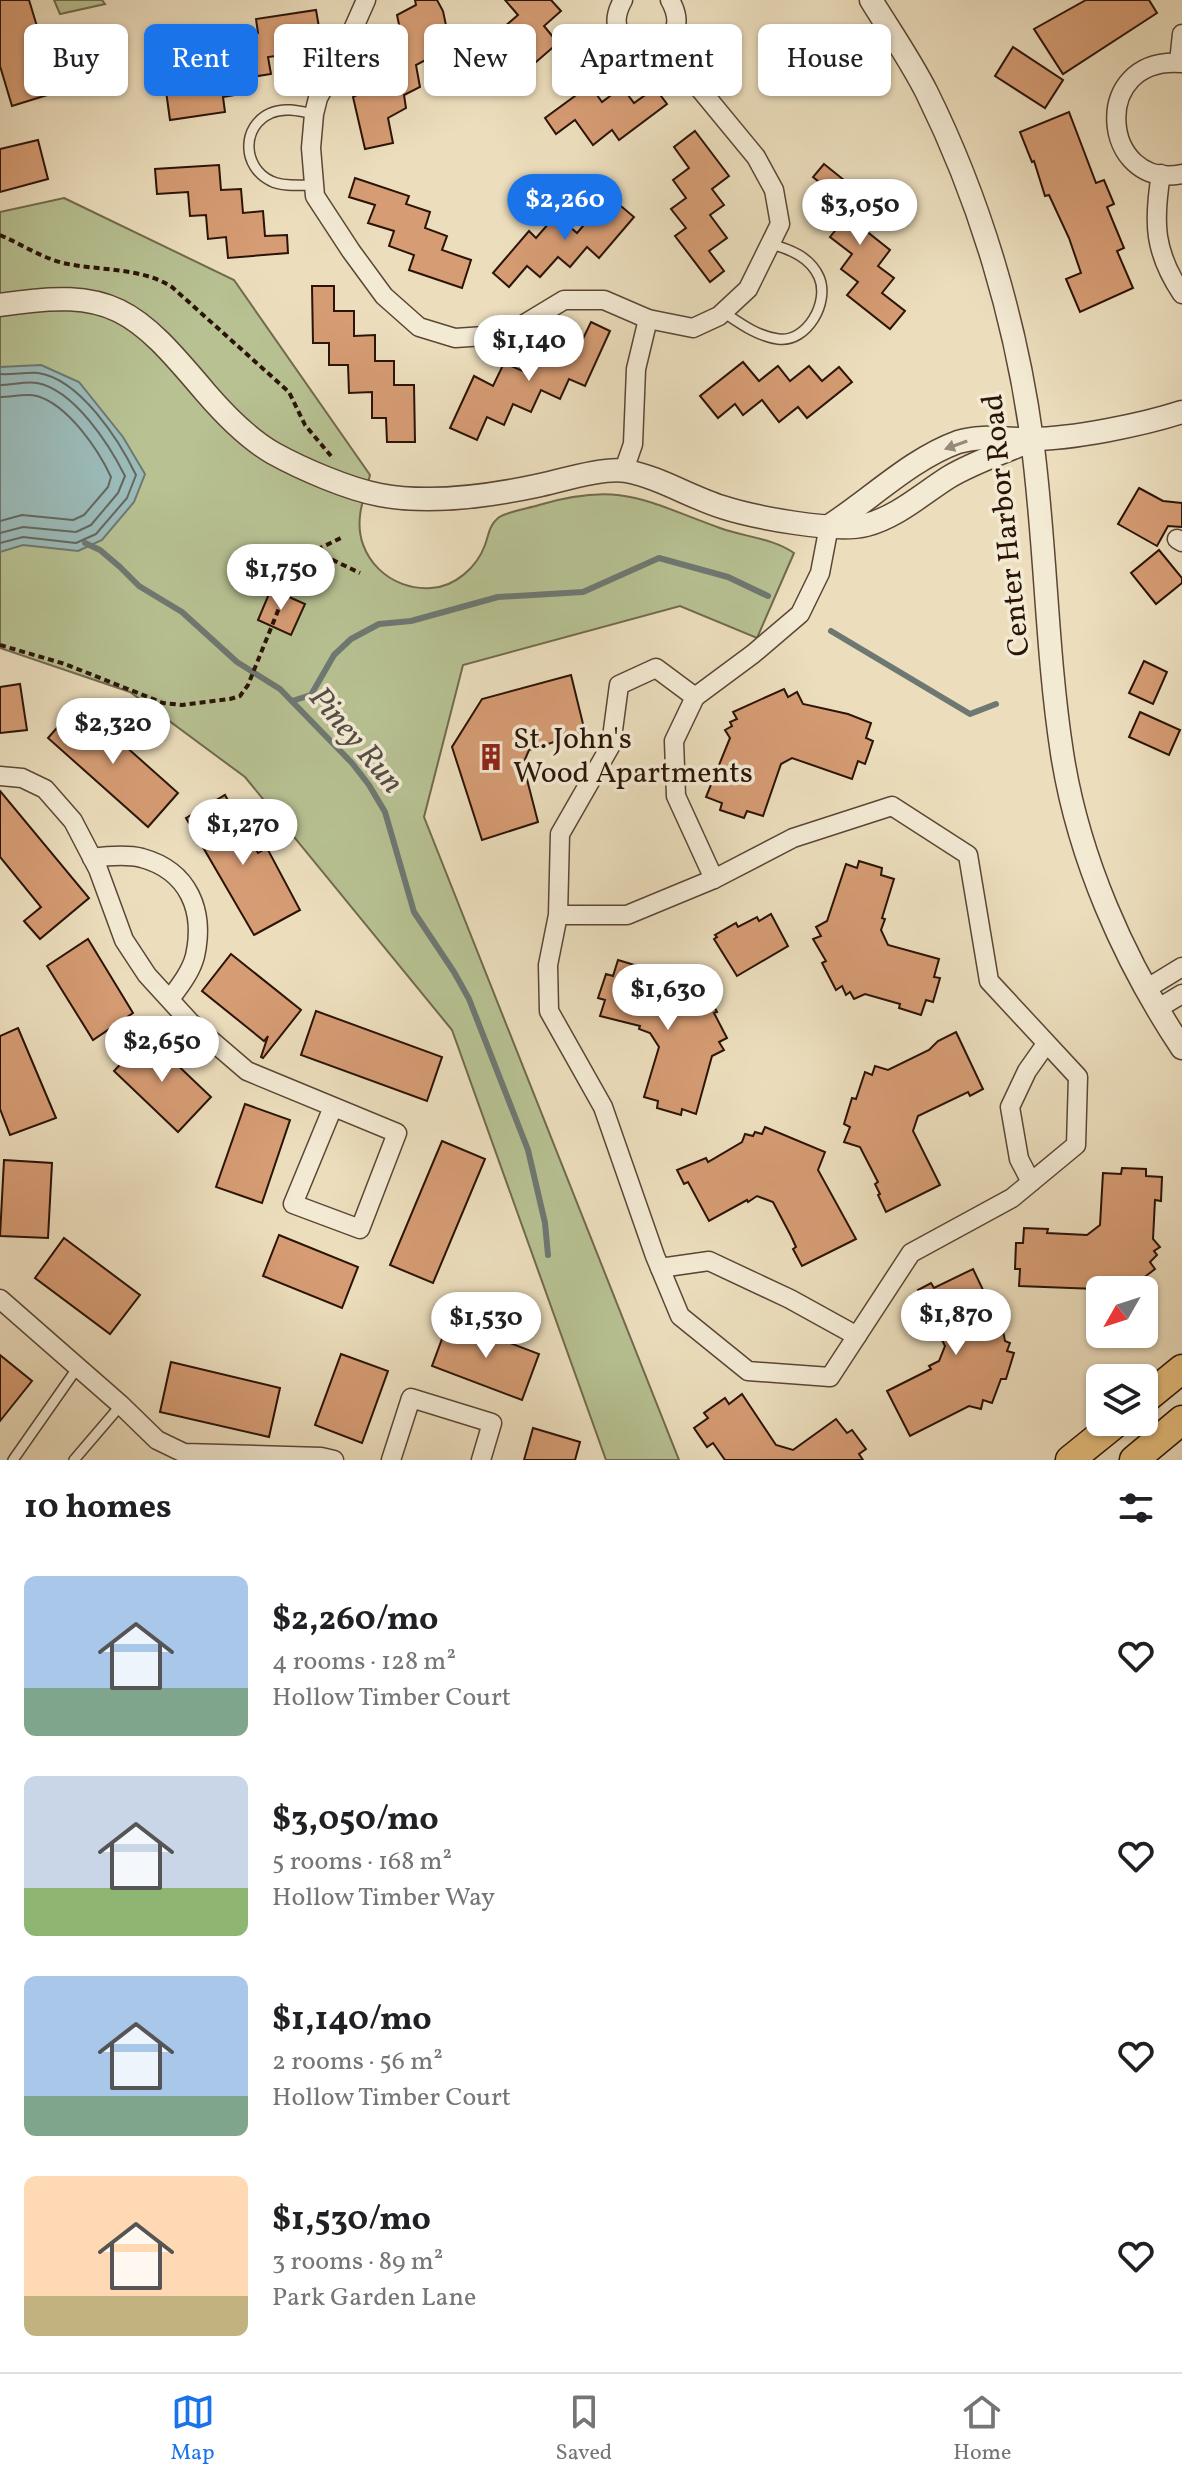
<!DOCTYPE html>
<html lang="en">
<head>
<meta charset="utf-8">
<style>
	:root { --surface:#fff; --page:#f2f2f2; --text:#202124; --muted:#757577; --line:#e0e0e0; --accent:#1a73e8 }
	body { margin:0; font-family:Vollkorn,serif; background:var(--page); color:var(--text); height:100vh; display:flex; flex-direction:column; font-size:30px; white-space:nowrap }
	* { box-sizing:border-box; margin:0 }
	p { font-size:26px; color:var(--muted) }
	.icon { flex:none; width:44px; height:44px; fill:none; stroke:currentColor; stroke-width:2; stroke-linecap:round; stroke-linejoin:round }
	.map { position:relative; height:1460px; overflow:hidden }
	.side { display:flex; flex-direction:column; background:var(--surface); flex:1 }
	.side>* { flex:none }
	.guide { position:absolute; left:24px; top:24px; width:1134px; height:72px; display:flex; gap:16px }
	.needle { width:52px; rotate:231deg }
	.buttons { position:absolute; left:1086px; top:1276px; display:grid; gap:16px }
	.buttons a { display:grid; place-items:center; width:72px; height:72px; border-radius:12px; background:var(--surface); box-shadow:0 2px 6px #0004; font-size:40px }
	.price { position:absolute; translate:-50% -68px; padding:0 18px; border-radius:28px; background:#fff; color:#222; font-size:26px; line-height:52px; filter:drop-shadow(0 2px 4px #0008) }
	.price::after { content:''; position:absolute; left:50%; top:48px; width:24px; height:18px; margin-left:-12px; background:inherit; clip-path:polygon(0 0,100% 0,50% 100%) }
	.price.active { background:var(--accent); color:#fff }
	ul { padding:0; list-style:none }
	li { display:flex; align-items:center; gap:24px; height:200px; padding:0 24px }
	li span { display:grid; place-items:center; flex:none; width:224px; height:160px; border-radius:12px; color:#555 }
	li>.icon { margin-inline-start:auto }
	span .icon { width:96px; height:96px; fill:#fffc; stroke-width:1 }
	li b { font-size:34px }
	h2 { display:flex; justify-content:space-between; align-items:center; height:96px; padding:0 24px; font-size:34px }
	.chip { padding:0 28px; border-radius:12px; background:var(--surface); box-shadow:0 2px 6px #0004; font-size:28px; line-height:72px }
	.chip.active { background:var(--accent); color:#fff }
	.tab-bar { display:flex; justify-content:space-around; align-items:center; height:112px; border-top:2px solid var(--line); background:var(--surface); font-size:22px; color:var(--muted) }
	.tab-bar a { display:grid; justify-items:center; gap:4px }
	.tab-bar .active { color:var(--accent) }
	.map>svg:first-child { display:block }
	.green { fill:#b7c192; stroke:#716a4d; stroke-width:2 }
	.water { fill:#9bbbb9; stroke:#6e7872; stroke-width:2 }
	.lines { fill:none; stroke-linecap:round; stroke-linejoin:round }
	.shore { stroke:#636760; stroke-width:2 }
	.stream { stroke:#6e7872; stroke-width:6 }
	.building { fill:#d69c74; stroke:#2b1308; stroke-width:2 }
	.service-casing { stroke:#5b4635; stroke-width:12 }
	.minor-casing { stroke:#5b4635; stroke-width:21 }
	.tertiary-casing { stroke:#5b4635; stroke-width:25 }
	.primary-casing { stroke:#2b1308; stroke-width:31 }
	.path { stroke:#2b1308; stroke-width:4; stroke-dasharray:6 4; stroke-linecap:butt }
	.service { stroke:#f3ead4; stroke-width:9 }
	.minor { stroke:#f3ead4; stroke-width:18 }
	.tertiary { stroke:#f3ead4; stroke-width:22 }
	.primary { stroke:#e6bf7e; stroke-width:28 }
	.oneway { fill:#998978 }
	.labels { text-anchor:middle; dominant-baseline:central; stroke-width:7; stroke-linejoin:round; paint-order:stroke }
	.street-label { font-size:30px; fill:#2b1308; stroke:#f3ead4 }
	.poi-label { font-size:30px; fill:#2b1308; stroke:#f3ead4; text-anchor:start }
	.water-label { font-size:32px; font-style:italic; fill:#524e46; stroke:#f3ead4 }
</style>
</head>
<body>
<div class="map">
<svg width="1182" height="1460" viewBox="0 0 1182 1460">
	<rect width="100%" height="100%" fill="#ecdebd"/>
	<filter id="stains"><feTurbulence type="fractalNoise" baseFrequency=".0025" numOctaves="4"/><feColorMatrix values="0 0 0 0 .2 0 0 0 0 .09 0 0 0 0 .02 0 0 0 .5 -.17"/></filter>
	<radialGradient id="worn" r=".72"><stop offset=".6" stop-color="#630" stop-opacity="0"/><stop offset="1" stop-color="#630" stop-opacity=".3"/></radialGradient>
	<!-- green -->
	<g class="green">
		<path d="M54 0H102L105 4 60 14Z"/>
		<path d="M64 198 234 280 370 475C367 488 361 503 360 516 355 558 391 591 431 588 455 587 477 567 485 545 489 534 489 526 498 518 508 511 526 509 539 505 621 481 645 501 720 528 745 537 772 538 794 553L757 638 680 606 463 665 424 817 679 1460H606L452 1030 245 777 130 692 0 648V212Z"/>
	</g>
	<!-- water -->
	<path class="water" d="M41 365 79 382 123 437 145 474 134 502 102 540 78 551 23 545 0 552V367Z"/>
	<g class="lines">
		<!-- shore -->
		<g class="shore">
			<path d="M0 374C12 375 26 372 38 373 80 379 119 440 136 475L127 498 96 534 76 543 23 537 0 543"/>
			<path d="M0 385C12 385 26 381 37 383 74 390 109 444 125 476L118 493 91 525 76 532 23 527 0 533"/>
			<path d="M0 397C12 397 26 393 37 396 68 405 98 449 111 477L108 487 84 515 73 520 22 515 0 521"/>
		</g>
		<!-- stream -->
		<g class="stream">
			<path d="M85 543 100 550 120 567 139 586 182 612 237 662 280 689 352 763 369 785 385 812 414 912 454 972 469 999 528 1150 545 1223 548 1255"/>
			<path d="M831 631 970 714 996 704"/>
			<path d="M292 701 311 695 334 655 351 639 379 624 411 621 498 597 583 592 659 558 728 577 768 596"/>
		</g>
	</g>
	<!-- building -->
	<g class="building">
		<path d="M0 0H29L57 92 12 106 0 66Z"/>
		<path d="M415 0H437L443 11 447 30 431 39 435 55 416 65 420 87 404 95 406 108 388 118 393 143 365 149 353 97 372 87 368 70 386 61 383 44 401 34 397 15 416 5Z"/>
		<path d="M505 0H551L561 11 544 26 558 43 514 81 497 62 518 43 504 27 518 15Z"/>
		<path d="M1086 0H1149L1157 13 1063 74 1034 29Z"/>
		<path d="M316 10 320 33 294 36 297 53 268 57 271 74 245 78 247 93 223 97 225 112 170 120 166 91 182 89 181 75 214 71 212 52 235 48 233 36 258 33 256 19Z"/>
		<path d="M1013 47 1063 80 1045 108 995 76Z"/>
		<path d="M590 85 602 102 622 87 634 103 655 88 667 104 619 140 612 130 593 145 575 120 556 134 545 118Z"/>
		<path d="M1069 112 1096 183 1104 180 1114 204 1107 207 1124 248 1117 251 1133 288 1080 312 1066 279 1081 273 1069 238 1049 195 1045 196 1034 161 1032 162 1020 132Z"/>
		<path d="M695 131 729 176 712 189 724 205 710 215 727 238 709 251 724 271 710 282 675 236 686 228 671 209 686 198 673 180 689 168 674 147Z"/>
		<path d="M38 140 48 179 0 192V149Z"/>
		<path d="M824 164 881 210 865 230 890 250 878 266 894 278 882 293 905 311 890 329 847 295 858 282 841 269 852 254 830 237 842 222 824 209 835 195 813 177Z"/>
		<path d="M219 165 221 190 241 189 243 213 263 211 265 236 287 235 288 253 228 258 226 237 208 239 206 215 190 216 188 192 157 194 155 169Z"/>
		<path d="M355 178 409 196 406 204 430 212 425 228 447 236 442 250 471 260 462 288 409 270 414 255 389 246 394 231 368 223 375 205 349 197Z"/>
		<path d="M609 196 634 217 599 258 587 247 570 267 558 257 540 277 527 266 509 287 493 273 529 231 536 238 556 215 577 233Z"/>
		<path d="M312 286H334V311H354V336L375 335V361H394V385H414L415 442H387L386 418H372V392L349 393 348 365H329V343H313Z"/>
		<path d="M591 322 610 331 585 386 569 379 560 399 541 390 531 412 513 404 504 425 487 417 477 440 450 428 474 376 493 386 504 363 525 372 534 353 550 360 560 338 579 347Z"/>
		<path d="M743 362 759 381 778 366 790 381 809 366 822 381 839 367 852 382 807 418 798 407 779 422 762 400 743 415 735 404 718 418 700 396Z"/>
		<path d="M1139 488 1163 501 1182 503V527L1168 526 1157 546 1118 524Z"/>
		<path d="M1159 550 1182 578V583L1156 604 1131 573Z"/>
		<path d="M271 589 305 604 291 635 258 620Z"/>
		<path d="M1144 661 1167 672 1153 704 1129 693Z"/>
		<path d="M571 675 585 732 529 750 523 764 538 822 482 840 452 747 482 699Z"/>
		<path d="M20 684 27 730 0 733V687Z"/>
		<path d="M784 689 788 697 797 692 803 704 848 714 871 723 866 738 873 741 865 764 858 761 852 779 792 758 781 764 763 816 747 811 744 818 720 810 722 803 706 797 730 738 725 730 732 726 730 722 737 719 733 712Z"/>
		<path d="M78 704 178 793 148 827 48 738Z"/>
		<path d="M1140 712 1180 730 1169 755 1129 737Z"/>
		<path d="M0 791 89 898 40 939 24 921 41 907 0 857Z"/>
		<path d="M225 795 258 853 267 848 300 910 254 935 186 818Z"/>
		<path d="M859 861 882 868 881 875 894 879 882 918 885 919 881 930 888 945 939 959 934 977 940 978 933 1002 926 1000 921 1015 899 1008 900 1004 865 994 854 999 850 992 846 995 842 986 836 990 822 963 826 961 813 939 821 936 816 927 827 921 846 864 857 868Z"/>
		<path d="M771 914 788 946 737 976 714 939 717 937 715 935 736 923 738 927 757 917 759 921Z"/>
		<path d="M88 939 133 1013 93 1040 47 966Z"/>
		<path d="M231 954 301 1010 263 1058 261 1057 268 1036 264 1041 202 991Z"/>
		<path d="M618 960 641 967 639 972 676 983 685 978 688 985 693 983 697 990 704 987 717 1012 714 1013 727 1038 719 1042 724 1050 712 1056 696 1114 682 1109 681 1115 657 1108 658 1101 644 1097 659 1047 650 1033 639 1029 640 1026 600 1016 605 1000 598 998 606 974 613 976Z"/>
		<path d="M316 1011 442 1057 427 1101 301 1055Z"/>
		<path d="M18 1028 56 1118 10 1135 0 1109V1036Z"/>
		<path d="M956 1032 983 1089 970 1096 968 1092 918 1116 913 1131 940 1185 886 1212 878 1195 880 1194 875 1184 878 1182 860 1147 844 1142 850 1127 844 1124 852 1098 856 1099 865 1072 872 1075 875 1066 888 1070 929 1050 938 1041Z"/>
		<path d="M147 1036 211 1097 178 1132 114 1071Z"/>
		<path d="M245 1104 290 1120 262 1203 216 1187Z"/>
		<path d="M765 1127 825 1152 818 1170 856 1239 802 1266 793 1249 796 1247 791 1236 773 1202 757 1196 748 1202 747 1200 709 1221 688 1182 684 1184 677 1170 706 1158 708 1162 742 1142 745 1134 753 1136 755 1132 762 1134Z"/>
		<path d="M442 1141 485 1159 433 1283 390 1265Z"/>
		<path d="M4 1160 52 1163 48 1238 0 1236Z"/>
		<path d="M1122 1168 1146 1169V1176L1162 1177 1161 1201 1155 1200 1153 1239 1160 1247 1154 1251 1157 1255 1150 1262 1155 1269 1133 1286 1131 1284 1123 1290 1019 1286 1020 1269H1015L1016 1243H1023L1024 1228 1048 1229 1047 1233 1087 1235 1100 1225 1103 1173 1121 1174Z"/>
		<path d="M279 1235 358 1267 342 1308 263 1276Z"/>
		<path d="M64 1238 140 1295 110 1334 35 1278Z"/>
		<path d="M973 1269 985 1294 981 1296 997 1329 1003 1331 1005 1341 1010 1343 1007 1351 1014 1353 1006 1379H1001L992 1403 983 1400 981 1409 969 1406 910 1436 887 1391 931 1369 929 1366 939 1361 945 1346 918 1290 931 1283 934 1288Z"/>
		<path d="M449 1320 539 1354 522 1400 432 1366Z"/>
		<path d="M341 1354 388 1371 362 1443 315 1425Z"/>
		<path d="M0 1355 32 1381 0 1421Z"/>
		<path d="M171 1362 280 1388 269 1437 160 1412Z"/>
		<path d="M742 1394 776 1445 793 1450 836 1419 847 1433 852 1430 866 1449 859 1454 863 1460H725L713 1443 707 1447 694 1428 708 1418 704 1413 725 1398 729 1404Z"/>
		<path d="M533 1428 580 1442 575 1460H524Z"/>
	</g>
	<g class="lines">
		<!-- service casing -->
		<g class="service-casing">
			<g id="service">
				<path d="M314 114C300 111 284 107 271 113 241 126 242 167 271 181 282 187 302 185 314 185"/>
				<path d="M723 312C741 324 757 336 778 339 807 343 830 302 819 277 810 257 790 249 770 244"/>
				<path d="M13 1460 78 1367"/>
				<path d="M74 1460 121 1405"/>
			</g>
		</g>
		<!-- minor casing -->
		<g class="minor-casing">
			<g id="minor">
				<path d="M366 0 343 52 318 98 314 114 311 148 315 196 351 251 384 296 419 327 455 338 485 336 521 326 564 300H604L648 319 693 328 719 316 748 289 780 224 774 190 756 157 662 43"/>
				<path d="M623 0C589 61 704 61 670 0"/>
				<path d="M1179 62 1182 34"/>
				<path d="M1182 63C1088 55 1101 191 1182 174"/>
				<path d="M1161 174C1153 223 1154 252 1182 294"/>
				<path d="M624 470 633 444 636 369 648 319"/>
				<path d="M1177 539 1182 542"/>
				<path d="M695 697 674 741 676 796 714 879"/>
				<path d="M0 776 22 778 45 789 73 821 98 869 124 940 147 975 191 1023 247 1071 397 1133 360 1229 293 1204 333 1107"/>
				<path d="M92 858C107 856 126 854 142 858 189 871 205 911 195 956 191 972 179 987 170 999"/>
				<path d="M558 915H627L714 879 793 838 892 806 968 855 989 981 1078 1077 1076 1145 1012 1198 911 1253 830 1377 748 1371 680 1316 655 1256 603 1107 549 1011 548 965 558 915 560 834 611 745 619 685 656 668 695 697 753 654 800 614 820 573 829 526"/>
				<path d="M1146 989 1182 967"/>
				<path d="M1157 1009 1182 994"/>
				<path d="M1031 1182 1019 1159 1010 1107 1027 1071 1046 1044"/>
				<path d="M660 1268 709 1261 790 1299 857 1336"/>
				<path d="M0 1299 121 1405 157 1440 184 1453 321 1457 334 1460"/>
				<path d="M391 1460 411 1398 492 1423 481 1460"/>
			</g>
		</g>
		<!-- tertiary casing -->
		<g class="tertiary-casing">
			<g id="tertiary">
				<path d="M871 0C890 31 911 61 927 93 980 200 1016 321 1032 440 1046 544 1046 649 1062 753 1078 857 1124 961 1182 1048"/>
				<path d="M0 305C113 287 135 309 206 393 225 415 247 438 273 453 302 469 348 489 380 495 428 504 489 496 536 486 560 481 603 467 626 471 659 477 690 497 722 507 753 517 835 533 866 525 897 517 922 494 949 477 974 462 1005 452 1032 440"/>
				<path d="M829 526C871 499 911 459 958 442 984 434 1005 440 1031 439 1072 439 1142 425 1182 412"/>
			</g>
		</g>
		<!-- primary casing -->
		<g class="primary-casing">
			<g id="primary">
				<path d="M1144 1400 1182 1369"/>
				<path d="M1070 1460 1117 1422"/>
				<path d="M1134 1460 1182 1420"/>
			</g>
		</g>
		<!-- path -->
		<g class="path">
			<path d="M0 235C21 244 40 257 63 263 99 271 141 267 172 287L289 392 305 425 331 456"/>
			<path d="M314 551 360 573"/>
			<path d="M0 645 65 664 163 703 182 705 230 699 240 696 248 685 296 566 314 551 343 537"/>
		</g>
		<!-- service -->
		<use href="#service" class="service"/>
		<!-- minor -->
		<use href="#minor" class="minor"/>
		<!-- tertiary -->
		<use href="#tertiary" class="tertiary"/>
		<!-- primary -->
		<use href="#primary" class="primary"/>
	</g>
	<!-- one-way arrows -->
	<defs><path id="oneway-solid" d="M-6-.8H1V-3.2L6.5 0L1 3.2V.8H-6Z" transform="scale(2)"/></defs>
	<use class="oneway" href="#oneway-solid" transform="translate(956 445) rotate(160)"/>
	<!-- icons -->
	<defs>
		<g id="building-bare" transform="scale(2.16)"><path d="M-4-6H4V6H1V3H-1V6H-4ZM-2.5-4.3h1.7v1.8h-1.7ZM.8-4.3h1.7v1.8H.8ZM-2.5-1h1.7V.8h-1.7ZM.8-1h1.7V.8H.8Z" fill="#8f2418" stroke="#f3ead4" stroke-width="2.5" paint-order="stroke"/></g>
	</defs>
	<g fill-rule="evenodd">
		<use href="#building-bare" x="491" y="757"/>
	</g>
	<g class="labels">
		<!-- street labels -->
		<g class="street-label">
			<text transform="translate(1007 525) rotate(-96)">Center Harbor Road</text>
		</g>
		<!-- poi labels -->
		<g class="poi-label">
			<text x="513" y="740">St. John's<tspan x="513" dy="34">Wood Apartments</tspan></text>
		</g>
		<!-- water labels -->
		<g class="water-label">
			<text transform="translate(355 741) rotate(50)">Piney Run</text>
		</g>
	</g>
	<rect width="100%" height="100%" filter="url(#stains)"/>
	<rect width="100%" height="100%" fill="url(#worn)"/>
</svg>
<div class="buttons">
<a><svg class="needle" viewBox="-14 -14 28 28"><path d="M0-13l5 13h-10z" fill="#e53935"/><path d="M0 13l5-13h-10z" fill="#757577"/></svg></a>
<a><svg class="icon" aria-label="layers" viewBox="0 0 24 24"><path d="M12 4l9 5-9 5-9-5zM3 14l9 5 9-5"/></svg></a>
</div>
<b class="price active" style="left:565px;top:242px">$2,260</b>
<b class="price" style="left:860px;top:247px">$3,050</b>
<b class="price" style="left:529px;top:383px">$1,140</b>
<b class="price" style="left:281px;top:612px">$1,750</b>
<b class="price" style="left:113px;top:766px">$2,320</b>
<b class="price" style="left:243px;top:867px">$1,270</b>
<b class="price" style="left:668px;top:1032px">$1,630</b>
<b class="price" style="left:162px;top:1084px">$2,650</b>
<b class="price" style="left:956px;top:1357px">$1,870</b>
<b class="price" style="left:486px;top:1360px">$1,530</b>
<div class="guide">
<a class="chip">Buy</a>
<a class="chip active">Rent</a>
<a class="chip">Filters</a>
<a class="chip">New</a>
<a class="chip">Apartment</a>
<a class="chip">House</a>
</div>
</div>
<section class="side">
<h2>10 homes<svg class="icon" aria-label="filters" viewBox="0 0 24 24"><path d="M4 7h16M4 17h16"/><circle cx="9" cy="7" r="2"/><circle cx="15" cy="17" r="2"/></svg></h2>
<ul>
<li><span style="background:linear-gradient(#a9c7e8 70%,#7fa58c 0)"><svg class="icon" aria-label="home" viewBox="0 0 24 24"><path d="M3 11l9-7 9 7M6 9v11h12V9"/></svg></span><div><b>$2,260/mo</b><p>4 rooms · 128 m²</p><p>Hollow Timber Court</p></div><svg class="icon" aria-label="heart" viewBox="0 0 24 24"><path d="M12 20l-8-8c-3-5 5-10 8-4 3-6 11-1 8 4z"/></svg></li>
<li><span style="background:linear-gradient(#c9d6e8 70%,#8fb573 0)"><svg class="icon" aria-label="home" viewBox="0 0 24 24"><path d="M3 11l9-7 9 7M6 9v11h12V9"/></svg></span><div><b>$3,050/mo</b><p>5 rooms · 168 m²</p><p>Hollow Timber Way</p></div><svg class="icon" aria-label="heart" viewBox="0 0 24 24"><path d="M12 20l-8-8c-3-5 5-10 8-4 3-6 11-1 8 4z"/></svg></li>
<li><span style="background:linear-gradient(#a9c7e8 75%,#7fa58c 0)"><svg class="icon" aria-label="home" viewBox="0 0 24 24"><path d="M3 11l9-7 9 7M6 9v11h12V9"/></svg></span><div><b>$1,140/mo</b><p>2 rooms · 56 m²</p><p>Hollow Timber Court</p></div><svg class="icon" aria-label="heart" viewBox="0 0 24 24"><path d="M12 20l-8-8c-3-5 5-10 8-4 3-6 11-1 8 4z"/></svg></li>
<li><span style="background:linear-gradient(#ffd9b3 75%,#c2b280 0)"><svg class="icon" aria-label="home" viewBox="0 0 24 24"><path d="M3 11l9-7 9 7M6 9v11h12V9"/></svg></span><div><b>$1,530/mo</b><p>3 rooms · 89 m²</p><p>Park Garden Lane</p></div><svg class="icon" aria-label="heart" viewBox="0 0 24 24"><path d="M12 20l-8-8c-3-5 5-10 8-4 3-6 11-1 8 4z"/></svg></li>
</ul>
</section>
<nav class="tab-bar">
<a class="active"><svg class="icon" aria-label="map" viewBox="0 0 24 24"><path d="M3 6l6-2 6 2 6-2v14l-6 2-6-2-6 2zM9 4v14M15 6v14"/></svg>Map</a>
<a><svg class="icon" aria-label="saved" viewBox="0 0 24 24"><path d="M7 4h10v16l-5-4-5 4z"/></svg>Saved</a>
<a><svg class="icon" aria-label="home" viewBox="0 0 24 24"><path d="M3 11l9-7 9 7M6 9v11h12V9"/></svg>Home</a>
</nav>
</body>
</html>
